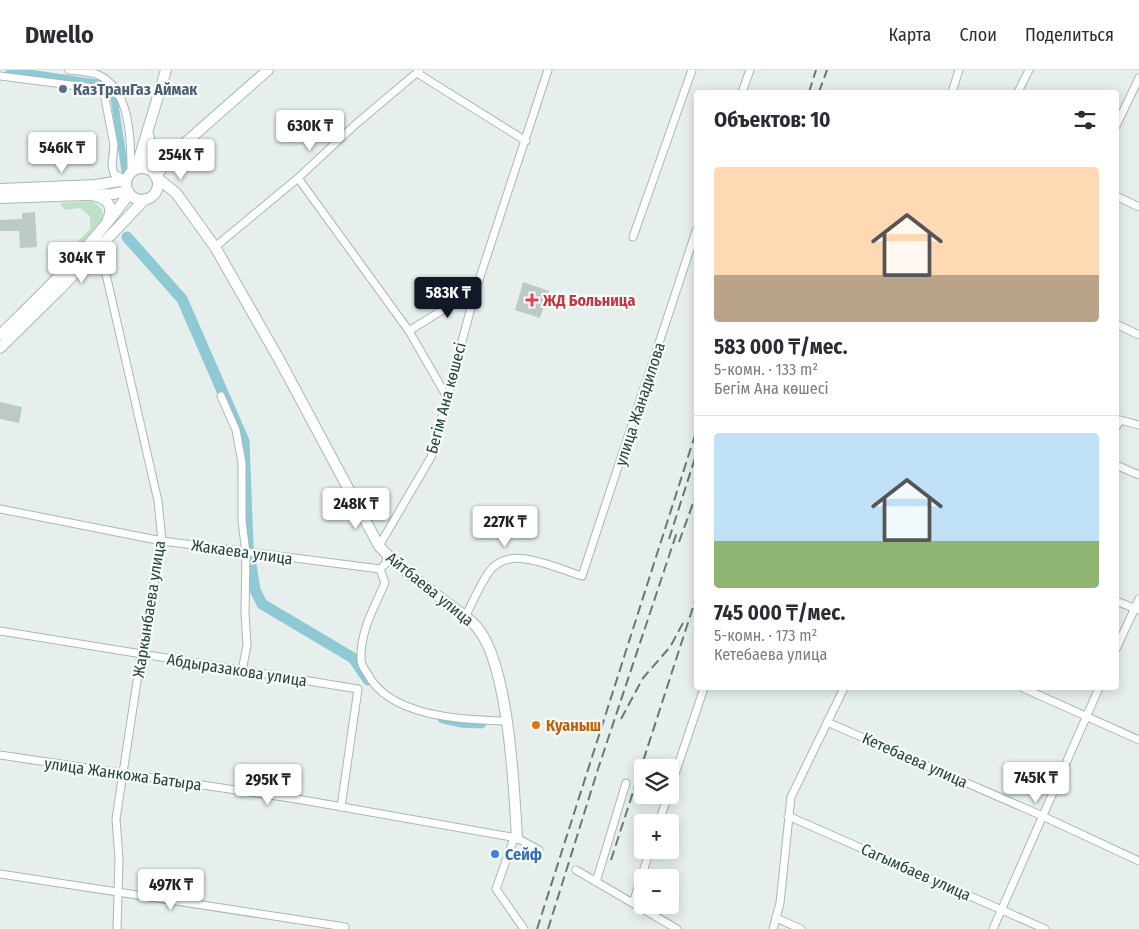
<!DOCTYPE html>
<html lang="ru">
<head>
<meta charset="utf-8">
<style>
	:root { --surface:#fff; --page:#f2f2f3; --text:#2b2b33; --muted:#7c7c81; --line:#e1e1e2; --accent:#111827 }
	body { margin:0; font-family:"Fira Sans Condensed",sans-serif; background:var(--page); color:var(--text); height:100vh; display:flex; flex-direction:column; font-size:19px; white-space:nowrap }
	* { box-sizing:border-box; margin:0 }
	p { font-size:16px; color:var(--muted) }
	.icon { flex:none; width:28px; height:28px; fill:none; stroke:currentColor; stroke-width:2; stroke-linecap:round; stroke-linejoin:round }
	.map { position:relative; flex:1; overflow:hidden }
	.panel { position:absolute; left:694px; top:20px; width:425px; height:600px; display:flex; flex-direction:column; background:var(--surface); border-radius:5px; box-shadow:0 2px 12px #0003 }
	.panel>* { flex:none }
	.controls { position:absolute; left:634px; top:689px; display:grid; gap:10px }
	.controls a { display:grid; place-items:center; width:45px; height:45px; border-radius:5px; background:var(--surface); box-shadow:0 2px 12px #0003; font-size:25px }
	.price { position:absolute; translate:-50% -42px; padding:0 11px; border-radius:5px; background:#fff; color:#222; font-size:16px; line-height:32px; filter:drop-shadow(0 1px 2px #0008) }
	.price::after { content:''; position:absolute; left:50%; top:30px; width:15px; height:11px; margin-left:-8px; background:inherit; clip-path:polygon(0 0,100% 0,50% 100%) }
	.price.selected { background:var(--accent); color:#fff }
	ul { padding:0; list-style:none }
	li { display:grid; align-content:center; gap:10px; height:265px; padding:0 20px }
	li+li { border-top:1px solid var(--line) }
	li span { display:grid; place-items:center; height:155px; border-radius:5px; color:#555 }
	li>.icon { margin-inline-start:auto }
	span .icon { width:90px; height:90px; fill:#fffc; stroke-width:1 }
	li b { font-size:21px }
	h2 { display:flex; justify-content:space-between; align-items:center; height:60px; padding:0 20px; font-size:21px }
	header { display:flex; align-items:center; gap:30px; box-sizing:border-box; height:70px; padding:0 25px; background:var(--surface); border-bottom:1px solid var(--line) }
	header strong { font-size:24px }
	nav { display:flex; gap:28px; margin-inline-start:auto; font-size:18px }
	.map>svg:first-child { display:block }
	.green { fill:#bfe0c8 }
	.lines { fill:none; stroke-linecap:round; stroke-linejoin:round }
	.canal { stroke:#8ec9d4; stroke-width:7 }
	.river { stroke:#8ec9d4; stroke-width:11 }
	.building { fill:#bbcac4 }
	.street-casing { stroke:#a8b8b2; stroke-width:9 }
	.secondary-casing { stroke:#a4bbb3; stroke-width:12 }
	.street { stroke:#fff; stroke-width:7 }
	.secondary { stroke:#fff; stroke-width:10 }
	.rail { stroke:#5f7d75; stroke-width:2; stroke-dasharray:10 5; stroke-linecap:butt }
	.service-dot { fill:#5c6f8a; stroke:#f7fbf9; stroke-width:2 }
	.health-dot { fill:#e0444e; stroke:#f7fbf9; stroke-width:2 }
	.food-dot { fill:#e8710a; stroke:#f7fbf9; stroke-width:2 }
	.shop-dot { fill:#3f7fe0; stroke:#f7fbf9; stroke-width:2 }
	.labels { text-anchor:middle; dominant-baseline:central; stroke-width:4.5; stroke-linejoin:round; paint-order:stroke }
	.service-label { font-size:16px; font-weight:bold; fill:#4e5e75; stroke:#f7fbf9; text-anchor:start }
	.health-label { font-size:16px; font-weight:bold; fill:#be3a42; stroke:#f7fbf9; text-anchor:start }
	.street-label { font-size:16px; fill:#24423a; stroke:#f7fbf9 }
	.food-label { font-size:16px; font-weight:bold; fill:#c56008; stroke:#f7fbf9; text-anchor:start }
	.shop-label { font-size:16px; font-weight:bold; fill:#366cbe; stroke:#f7fbf9; text-anchor:start }
</style>
</head>
<body>
<header>
<strong>Dwello</strong>
<nav><a>Карта</a><a>Слои</a><a>Поделиться</a></nav>
</header>
<div class="map">
<svg width="1139" height="859" viewBox="0 0 1139 859">
	<rect width="100%" height="100%" fill="#e6efeb"/>
	<!-- green -->
	<path class="green" d="M92 131 102 139 103 150 82 175H79L78 171 90 159V146L80 138 65 140 60 133Z"/>
	<g class="lines">
		<!-- canal -->
		<path class="canal" d="M9 0 104 14 114 28 125 101"/>
		<!-- river -->
		<g class="river">
			<path d="M127 167 182 229 244 371 248 476 255 520 262 534 353 588 368 610"/>
			<path d="M443 648 461 652 481 653"/>
		</g>
	</g>
	<!-- building -->
	<g class="building">
		<path d="M35 142 37 177 20 178 19 161H0V150L22 149V143Z"/>
		<path d="M523 212 549 221 540 248 515 240Z"/>
		<path d="M0 332 22 337 19 353 0 349Z"/>
	</g>
	<g class="lines">
		<!-- street casing -->
		<g class="street-casing">
			<g id="street">
				<path d="M69 0C77 1 88 2 96 4 131 17 131 71 131 102"/>
				<path d="M417 3 526 71"/>
				<path d="M0 6 94 18 104 23 114 75 112 96 114 104 126 110"/>
				<path d="M742 22 750 0"/>
				<path d="M952 22 959 0"/>
				<path d="M1018 22 1029 0"/>
				<path d="M1116 56 1139 8"/>
				<path d="M298 108 409 261 447 327"/>
				<path d="M1116 126 1139 137"/>
				<path d="M97 165 158 431 162 471 141 585 116 749 119 789 117 859"/>
				<path d="M633 167 692 0"/>
				<path d="M215 177 298 108 356 54 420 0"/>
				<path d="M1116 254 1139 265"/>
				<path d="M409 261 476 219"/>
				<path d="M221 326 236 360 242 393V451L246 483 245 544 247 575 242 601"/>
				<path d="M1116 357 1120 350 1139 355"/>
				<path d="M1116 395 1139 405"/>
				<path d="M0 439 162 471 380 499"/>
				<path d="M379 476 431 387 476 219 548 0"/>
				<path d="M380 499 385 513C374 537 360 562 361 589 361 594 364 599 367 603 389 647 462 650 505 651"/>
				<path d="M380 499 386 493 387 485"/>
				<path d="M1116 531 1139 540"/>
				<path d="M465 547C473 532 479 516 489 502 509 473 555 498 582 506L696 161"/>
				<path d="M0 561 358 619 341 737"/>
				<path d="M1116 579 1139 529"/>
				<path d="M1023 618 1139 670"/>
				<path d="M827 652 1038 744 1139 791"/>
				<path d="M0 685 297 729 517 768 539 780"/>
				<path d="M670 719 704 618"/>
				<path d="M788 746 1045 859"/>
				<path d="M659 752 668 725"/>
				<path d="M514 768 496 819 524 859"/>
				<path d="M576 800 677 859"/>
				<path d="M0 804 345 857"/>
				<path d="M596 812 626 713"/>
				<path d="M633 833 650 780"/>
				<path d="M776 848 801 859"/>
				<path d="M773 859 780 833 791 727 844 618"/>
				<path d="M993 859 1099 618"/>
			</g>
		</g>
		<!-- secondary casing -->
		<g class="secondary-casing">
			<g id="secondary">
				<path d="M268 0 168 88 156 107 176 123 215 177 280 291 379 476C400 499 425 516 450 535 458 541 467 547 474 554 509 588 514 719 517 768"/>
				<circle cx="142" cy="114" r="16"/>
				<path d="M136 99 166 0"/>
				<path d="M148 99 149 67"/>
				<path d="M0 119 96 115 126 110"/>
				<path d="M95 126C108 129 114 137 108 149"/>
				<path d="M0 128 113 124 128 121"/>
				<path d="M0 265C46 220 92 176 129 124"/>
				<path d="M0 278 60 219 145 129"/>
			</g>
		</g>
		<!-- street -->
		<use href="#street" class="street"/>
		<!-- secondary -->
		<use href="#secondary" class="secondary"/>
		<!-- rail -->
		<g class="rail">
			<path d="M809 22 816 0"/>
			<path d="M819 22 827 0"/>
			<path d="M669 469 696 385"/>
			<path d="M679 472 696 425"/>
			<path d="M621 649 643 608 670 577 683 553"/>
			<path d="M611 790 696 528"/>
			<path d="M537 859 696 362"/>
			<path d="M548 859 598 699 677 462"/>
		</g>
	</g>
	<!-- markers -->
	<circle class="service-dot" cx="63" cy="19" r="5"/>
	<path class="health-dot" d="M529.5 222.5h5v5h5v5h-5v5h-5v-5h-5v-5h5z"/>
	<circle class="food-dot" cx="536" cy="655" r="5"/>
	<circle class="shop-dot" cx="495" cy="784" r="5"/>
	<g class="labels">
		<!-- service labels -->
		<g class="service-label">
			<text x="73" y="19">КазТранГаз Аймак</text>
		</g>
		<!-- health labels -->
		<g class="health-label">
			<text x="543" y="230">ЖД Больница</text>
		</g>
		<!-- street labels -->
		<g class="street-label">
			<text transform="translate(446 328) rotate(-75)">Бегім Ана көшесі</text>
			<text transform="translate(640 334) rotate(-72)">улица Жанадилова</text>
			<text transform="translate(242 482) rotate(8)">Жакаева улица</text>
			<text transform="translate(430 519) rotate(39)">Айтбаева улица</text>
			<text transform="translate(149 539) rotate(-81)">Жаркынбаева улица</text>
			<text transform="translate(237 600) rotate(9)">Абдыразакова улица</text>
			<text transform="translate(915 690) rotate(24)">Кетебаева улица</text>
			<text transform="translate(123 704) rotate(8)">улица Жанкожа Батыра</text>
			<text transform="translate(916 802) rotate(24)">Сагымбаев улица</text>
		</g>
		<!-- food labels -->
		<g class="food-label">
			<text x="546" y="655">Куаныш</text>
		</g>
		<!-- shop labels -->
		<g class="shop-label">
			<text x="505" y="784">Сейф</text>
		</g>
	</g>
</svg>
<div class="controls">
<a><svg class="icon" aria-label="layers" viewBox="0 0 24 24"><path d="M12 4l9 5-9 5-9-5zM3 14l9 5 9-5"/></svg></a>
<a>+</a>
<a>−</a>
</div>
<b class="price" style="left:310px;top:82px">630K ₸</b>
<b class="price" style="left:62px;top:104px">546K ₸</b>
<b class="price" style="left:181px;top:111px">254K ₸</b>
<b class="price" style="left:82px;top:214px">304K ₸</b>
<b class="price selected" style="left:448px;top:249px">583K ₸</b>
<b class="price" style="left:356px;top:460px">248K ₸</b>
<b class="price" style="left:505px;top:478px">227K ₸</b>
<b class="price" style="left:1036px;top:734px">745K ₸</b>
<b class="price" style="left:268px;top:736px">295K ₸</b>
<b class="price" style="left:171px;top:841px">497K ₸</b>
<section class="panel">
<h2>Объектов: 10<svg class="icon" aria-label="filters" viewBox="0 0 24 24"><path d="M4 7h16M4 17h16"/><circle cx="9" cy="7" r="2"/><circle cx="15" cy="17" r="2"/></svg></h2>
<ul>
<li><span style="background:linear-gradient(#ffd9b3 70%,#b9a48a 0)"><svg class="icon" aria-label="home" viewBox="0 0 24 24"><path d="M3 11l9-7 9 7M6 9v11h12V9"/></svg></span><div><b>583 000 ₸/мес.</b><p>5-комн. · 133 m²</p><p>Бегім Ана көшесі</p></div></li>
<li><span style="background:linear-gradient(#bfe0f5 70%,#8fb573 0)"><svg class="icon" aria-label="home" viewBox="0 0 24 24"><path d="M3 11l9-7 9 7M6 9v11h12V9"/></svg></span><div><b>745 000 ₸/мес.</b><p>5-комн. · 173 m²</p><p>Кетебаева улица</p></div></li>
</ul>
</section>
</div>
</body>
</html>
